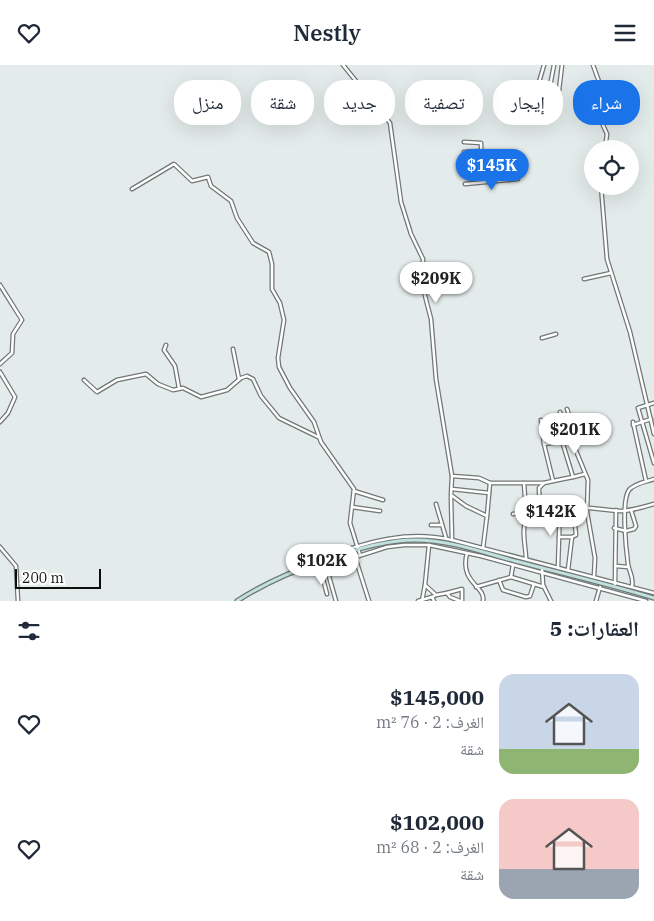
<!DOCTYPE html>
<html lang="ar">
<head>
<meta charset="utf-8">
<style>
	:root { --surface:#fff; --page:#f6f6f7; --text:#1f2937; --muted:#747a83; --accent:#1a73e8 }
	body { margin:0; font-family:"IBM Plex Serif","Noto Naskh Arabic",serif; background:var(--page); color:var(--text); direction:rtl; height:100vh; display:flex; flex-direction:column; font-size:19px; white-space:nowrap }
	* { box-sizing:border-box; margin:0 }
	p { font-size:16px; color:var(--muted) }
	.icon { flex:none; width:28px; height:28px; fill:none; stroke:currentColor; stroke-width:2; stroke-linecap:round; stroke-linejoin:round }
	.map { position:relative; height:536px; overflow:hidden; direction:ltr }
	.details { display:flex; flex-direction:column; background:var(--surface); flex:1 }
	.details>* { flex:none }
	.hud { position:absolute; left:15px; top:15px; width:625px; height:45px; direction:rtl; display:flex; gap:10px }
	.fabs { position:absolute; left:584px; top:75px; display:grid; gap:10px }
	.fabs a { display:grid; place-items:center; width:55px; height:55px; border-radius:50%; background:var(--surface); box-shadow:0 5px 20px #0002; font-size:25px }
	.scale { position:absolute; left:15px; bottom:12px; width:86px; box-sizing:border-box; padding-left:5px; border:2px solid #0c0f0e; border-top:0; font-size:14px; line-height:18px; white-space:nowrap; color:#0c0f0e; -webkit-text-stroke:4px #fff; paint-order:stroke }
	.price { position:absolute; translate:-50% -42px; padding:0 11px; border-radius:18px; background:#fff; color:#222; font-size:16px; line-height:32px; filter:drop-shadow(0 1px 2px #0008) }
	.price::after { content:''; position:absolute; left:50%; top:30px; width:15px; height:11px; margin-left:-8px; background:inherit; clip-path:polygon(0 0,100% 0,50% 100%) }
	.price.on { background:var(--accent); color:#fff }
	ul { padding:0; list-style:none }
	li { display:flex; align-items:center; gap:15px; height:125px; padding:0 15px }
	li span { display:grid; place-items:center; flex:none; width:140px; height:100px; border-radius:15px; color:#555 }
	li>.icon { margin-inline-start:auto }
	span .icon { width:60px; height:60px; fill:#fffc; stroke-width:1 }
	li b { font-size:21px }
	h2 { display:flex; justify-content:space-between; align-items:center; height:60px; padding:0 15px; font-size:21px }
	.pill { padding:0 18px; border-radius:20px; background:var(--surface); box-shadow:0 5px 20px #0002; font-size:18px; line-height:45px }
	.pill.on { background:var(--accent); color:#fff }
	header { display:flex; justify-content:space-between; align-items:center; height:65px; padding:0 15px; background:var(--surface); font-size:22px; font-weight:600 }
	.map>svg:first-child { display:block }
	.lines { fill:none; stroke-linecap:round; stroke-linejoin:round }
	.street-casing { stroke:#717776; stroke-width:5 }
	.secondary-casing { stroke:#717776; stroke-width:5.5 }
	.street { stroke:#fff; stroke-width:2.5 }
	.secondary { stroke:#c1e1df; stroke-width:3 }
</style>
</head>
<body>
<header><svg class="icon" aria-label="menu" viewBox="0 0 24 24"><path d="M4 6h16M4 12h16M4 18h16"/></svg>Nestly<svg class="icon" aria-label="heart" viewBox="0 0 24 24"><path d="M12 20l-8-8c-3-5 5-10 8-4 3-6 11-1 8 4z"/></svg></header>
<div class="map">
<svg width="654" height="536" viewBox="0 0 654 536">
	<rect width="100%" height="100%" fill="#e4ebeb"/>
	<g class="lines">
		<!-- street casing -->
		<g class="street-casing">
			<g id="street">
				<path d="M343 0 390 58 401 137 411 169 423 194 422 219 431 254 436 314 452 411 451 430 466 441 487 451 483 483"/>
				<path d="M593 0 606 36V44L602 58 607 69 605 84"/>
				<path d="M535 31 544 0"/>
				<path d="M547 37 554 0"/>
				<path d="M557 42 562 0"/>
				<path d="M464 77 481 78 482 106"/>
				<path d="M464 87 482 86"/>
				<path d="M464 106H505L509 115"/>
				<path d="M465 119 518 114"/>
				<path d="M601 121 607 194 630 267 654 369"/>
				<path d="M132 124 174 99 192 116 208 112 211 121 231 136 237 153 253 178 269 187 272 199V224L280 238 284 255 278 293 279 302 290 323 314 357 321 377 354 424 350 458 360 490"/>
				<path d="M584 214 611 208"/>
				<path d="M0 220 22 255 13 269 12 288 0 299"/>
				<path d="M542 273 556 269"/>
				<path d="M166 280 164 285 175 301 179 323"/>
				<path d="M233 284 239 314"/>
				<path d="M0 307 15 332 8 348 0 357"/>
				<path d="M84 315 97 327 117 315 146 309 158 319 173 325 183 323 201 332 227 325 241 313 247 311 253 314 261 331 279 353 318 372"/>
				<path d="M654 338 638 343 654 398"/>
				<path d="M560 347 588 415 587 447 595 493 594 511"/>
				<path d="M541 355 544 379 571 375 577 371 567 344"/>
				<path d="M633 357 646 416"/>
				<path d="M633 360 651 354"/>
				<path d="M562 376 573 412 585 409"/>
				<path d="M452 411 479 413 490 418H524L526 447 513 449"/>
				<path d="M553 416 573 412"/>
				<path d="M524 418H544"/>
				<path d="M452 424 489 428"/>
				<path d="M354 426 383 435"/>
				<path d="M451 432 452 475"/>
				<path d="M436 439 446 473"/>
				<path d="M352 442 380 446"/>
				<path d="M540 446 539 423 544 418 553 416 544 379"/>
				<path d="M487 451 490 418"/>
				<path d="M431 460H442"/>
				<path d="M614 463 626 466 634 464 636 461 631 445"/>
				<path d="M559 472H572L568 505"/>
				<path d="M572 472 576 470 575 460"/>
				<path d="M429 480 425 520 436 530 432 532 434 536"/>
				<path d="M0 482 16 501 18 536"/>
				<path d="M467 488C459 518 486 521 483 536"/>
				<path d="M355 492 369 536"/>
				<path d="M526 494C526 483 521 465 526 455 536 432 604 446 623 446 634 445 644 442 654 439"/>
				<path d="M326 501 336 536"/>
				<path d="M616 501 628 502"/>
				<path d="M558 502 560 442"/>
				<path d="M320 503 327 529"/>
				<path d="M542 503 543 520 551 536"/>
				<path d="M511 512 513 500"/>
				<path d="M499 515 503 525 526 532 530 531 534 519"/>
				<path d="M615 519 616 445"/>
				<path d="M632 521C634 512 629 507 628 499 626 484 621 436 629 425 635 418 646 417 654 414"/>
				<path d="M476 522 511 512 544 522"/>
				<path d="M447 528 462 524V536"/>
				<path d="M436 530 447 528 450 532 460 536"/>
				<path d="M418 536 432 532"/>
				<path d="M422 536 425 520"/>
				<path d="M596 536 600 522"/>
				<path d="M646 536 481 491 429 480H404L387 482 308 507 298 505C305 497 318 494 328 491 370 476 408 465 452 475L654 528"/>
			</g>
		</g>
		<!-- secondary casing -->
		<g class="secondary-casing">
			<g id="secondary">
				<path d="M322 497 324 502"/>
				<path d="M237 536C278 509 366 475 415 475 449 475 482 487 515 496 561 508 608 519 654 533"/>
			</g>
		</g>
		<!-- street -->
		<use href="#street" class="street"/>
		<!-- secondary -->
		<use href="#secondary" class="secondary"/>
	</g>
</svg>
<div class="fabs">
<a><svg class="icon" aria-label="locate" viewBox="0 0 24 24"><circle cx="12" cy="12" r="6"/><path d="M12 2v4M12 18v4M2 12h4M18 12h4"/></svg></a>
</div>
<div class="scale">200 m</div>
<b class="price on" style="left:492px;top:126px">$145K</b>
<b class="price" style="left:436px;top:239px">$209K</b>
<b class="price" style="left:575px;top:390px">$201K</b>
<b class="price" style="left:551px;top:472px">$142K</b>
<b class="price" style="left:322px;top:521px">$102K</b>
<div class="hud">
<a class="pill on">شراء</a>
<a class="pill">إيجار</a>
<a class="pill">تصفية</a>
<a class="pill">جديد</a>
<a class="pill">شقة</a>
<a class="pill">منزل</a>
</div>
</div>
<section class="details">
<h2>العقارات: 5<svg class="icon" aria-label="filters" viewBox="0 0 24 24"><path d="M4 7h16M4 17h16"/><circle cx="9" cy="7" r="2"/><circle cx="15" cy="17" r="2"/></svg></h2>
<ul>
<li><span style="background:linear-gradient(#c9d6e8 75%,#8fb573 0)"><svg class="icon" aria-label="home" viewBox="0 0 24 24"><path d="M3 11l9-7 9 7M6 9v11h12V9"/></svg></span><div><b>$145,000</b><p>الغرف: 2 · 76 m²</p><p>شقة</p></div><svg class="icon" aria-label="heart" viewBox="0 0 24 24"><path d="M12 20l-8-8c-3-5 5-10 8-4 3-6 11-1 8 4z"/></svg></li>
<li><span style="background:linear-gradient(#f6c9c9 70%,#9aa5b1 0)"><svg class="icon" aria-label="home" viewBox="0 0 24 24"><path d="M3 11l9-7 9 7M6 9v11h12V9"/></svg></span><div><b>$102,000</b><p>الغرف: 2 · 68 m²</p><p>شقة</p></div><svg class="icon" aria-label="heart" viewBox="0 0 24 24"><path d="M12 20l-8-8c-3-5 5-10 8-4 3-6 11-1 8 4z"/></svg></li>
</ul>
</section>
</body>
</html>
